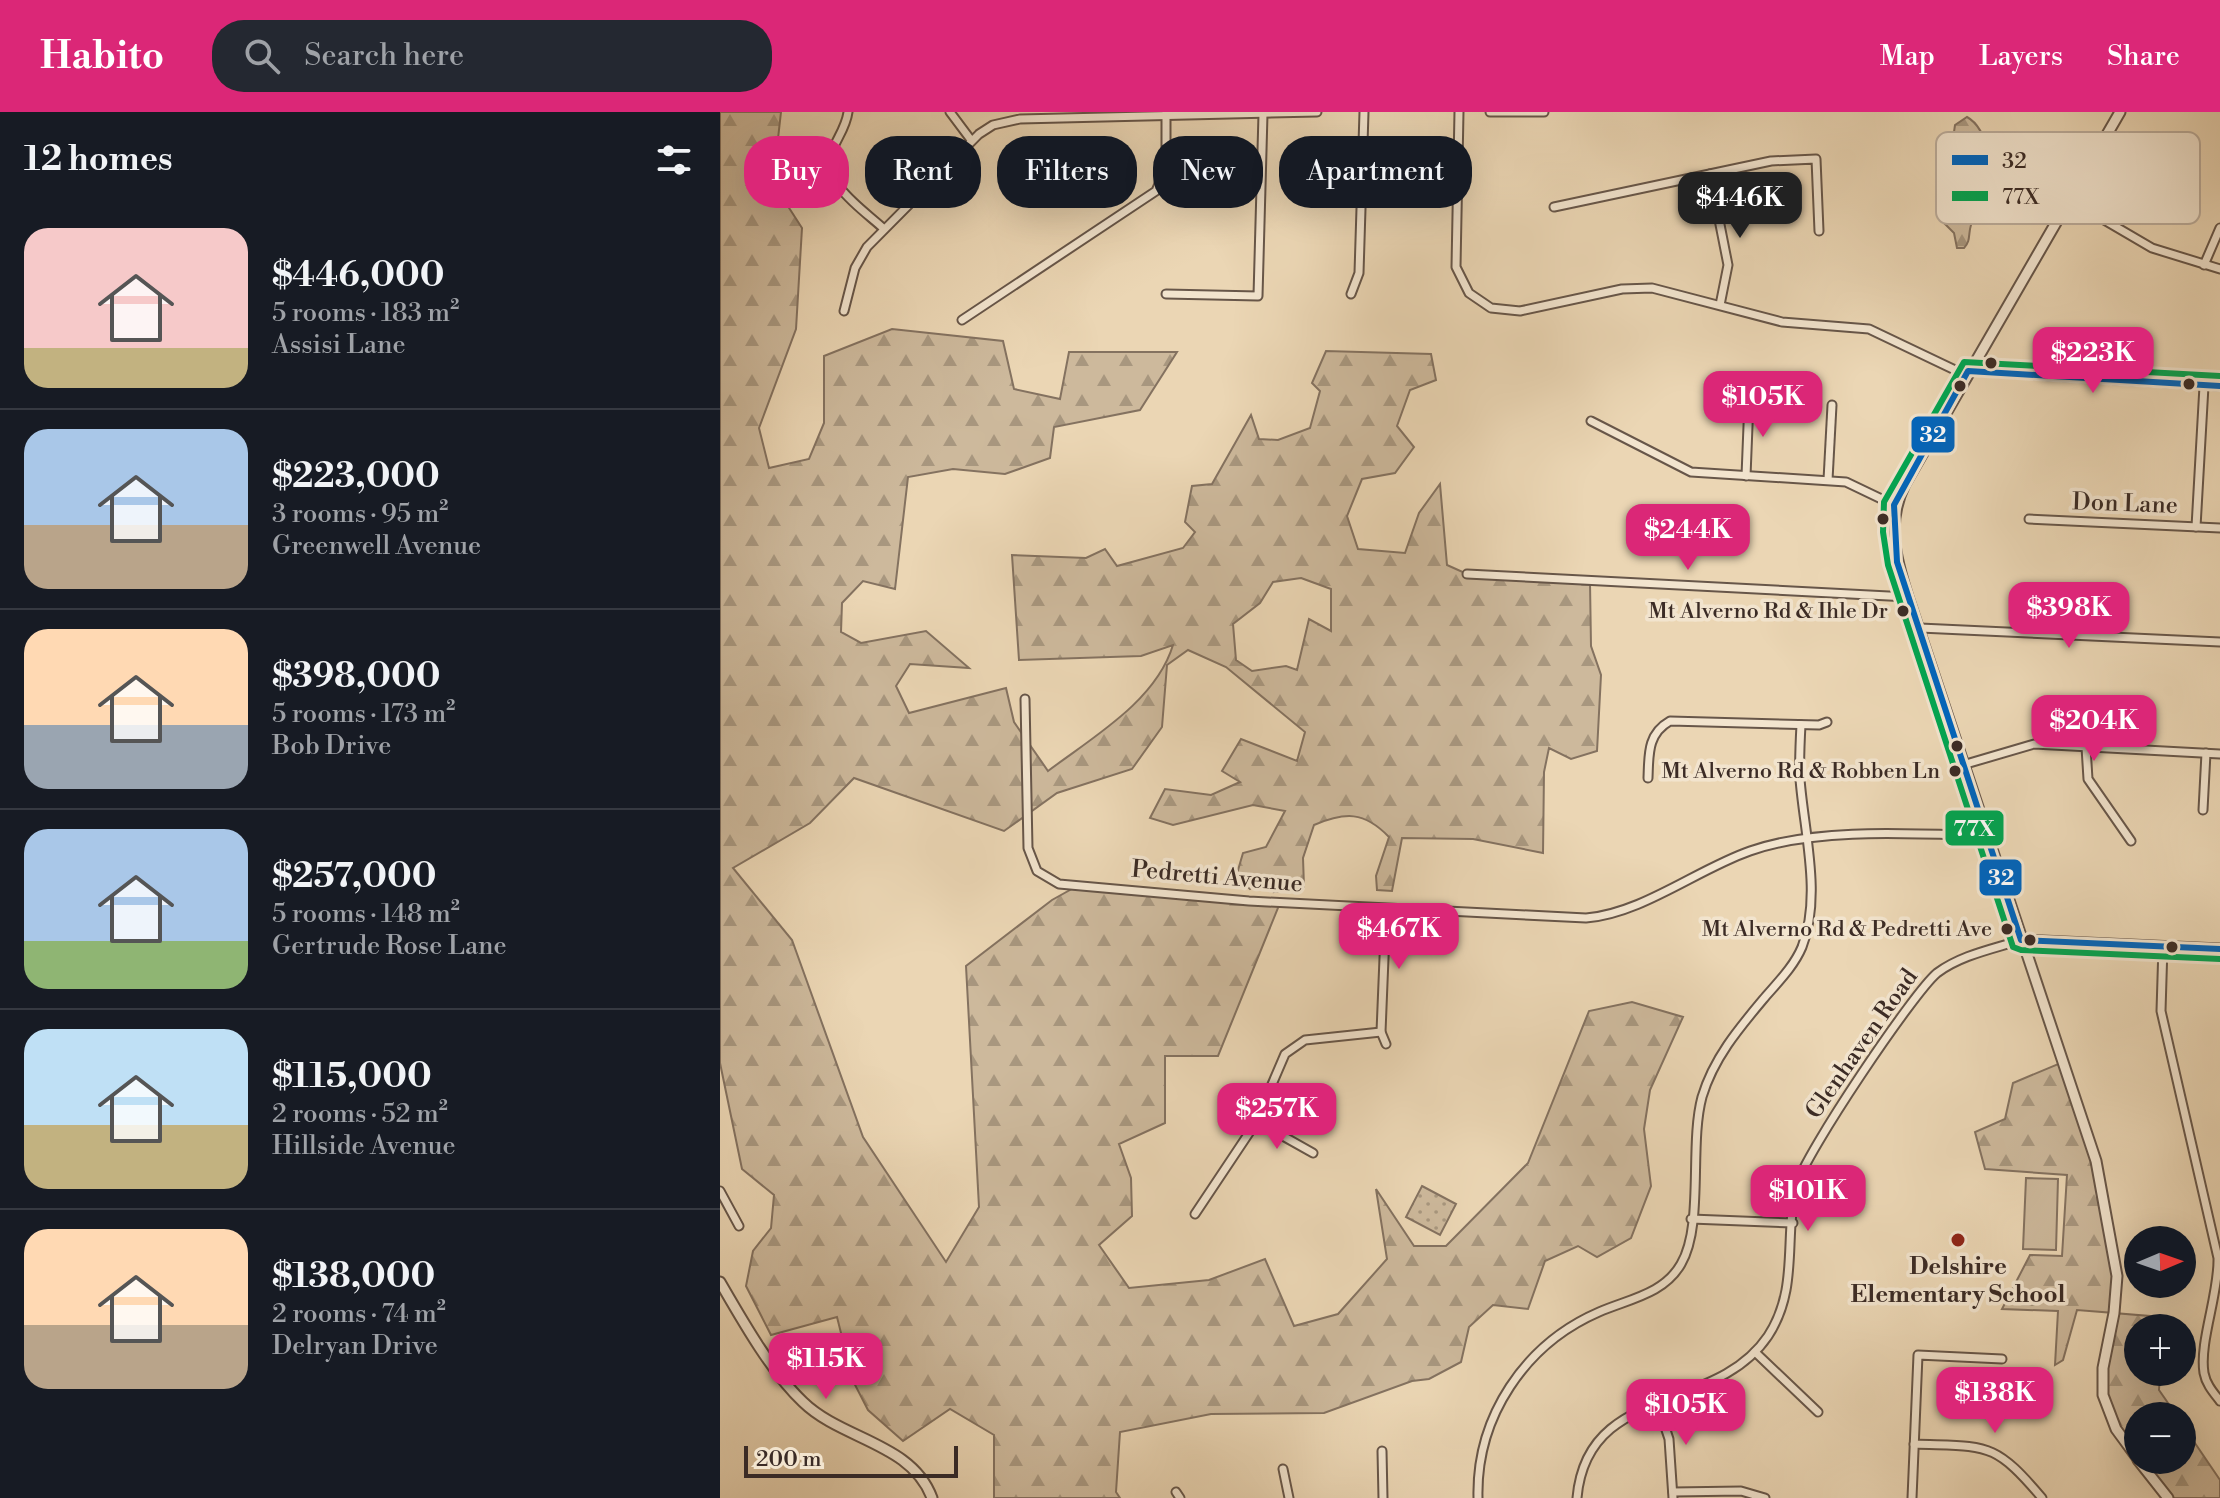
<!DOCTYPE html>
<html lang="en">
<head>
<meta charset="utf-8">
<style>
	:root { --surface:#171b24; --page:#242831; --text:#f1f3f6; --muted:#9ea1a6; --line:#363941; --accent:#db2777 }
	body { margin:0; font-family:"Libre Bodoni",serif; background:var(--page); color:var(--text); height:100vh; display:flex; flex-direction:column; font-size:30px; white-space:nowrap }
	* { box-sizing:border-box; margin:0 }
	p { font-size:26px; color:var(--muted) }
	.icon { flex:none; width:44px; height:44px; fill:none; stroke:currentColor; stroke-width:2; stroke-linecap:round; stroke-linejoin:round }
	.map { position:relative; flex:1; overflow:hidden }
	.sheet { display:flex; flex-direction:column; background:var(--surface); width:720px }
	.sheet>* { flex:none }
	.hud { position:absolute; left:24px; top:24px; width:760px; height:72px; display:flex; gap:16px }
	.needle { width:52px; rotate:88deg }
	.buttons { position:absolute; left:1404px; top:1114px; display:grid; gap:16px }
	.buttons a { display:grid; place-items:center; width:72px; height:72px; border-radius:50%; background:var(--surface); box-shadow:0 8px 32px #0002; font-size:40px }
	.scale { position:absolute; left:24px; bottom:20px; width:214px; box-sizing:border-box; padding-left:8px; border:4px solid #3b2b25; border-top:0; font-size:22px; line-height:28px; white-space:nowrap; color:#3b2b25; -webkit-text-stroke:6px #f2e4ce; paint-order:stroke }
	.price { position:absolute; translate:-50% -68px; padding:0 18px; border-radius:16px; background:var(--accent); color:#fff; font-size:26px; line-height:52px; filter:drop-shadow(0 2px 4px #0008) }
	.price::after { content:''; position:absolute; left:50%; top:48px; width:24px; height:18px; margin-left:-12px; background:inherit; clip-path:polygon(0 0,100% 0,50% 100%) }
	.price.selected { background:#222; color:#fff }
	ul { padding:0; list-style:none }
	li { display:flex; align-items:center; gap:24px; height:200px; padding:0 24px }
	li+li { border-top:2px solid var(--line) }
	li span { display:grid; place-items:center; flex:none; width:224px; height:160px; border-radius:24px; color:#555 }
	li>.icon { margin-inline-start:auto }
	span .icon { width:96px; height:96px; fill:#fffc; stroke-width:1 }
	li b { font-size:34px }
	h2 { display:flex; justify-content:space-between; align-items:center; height:96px; padding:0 24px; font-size:34px }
	.tag { padding:0 28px; border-radius:32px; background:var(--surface); box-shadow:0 8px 32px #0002; font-size:28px; line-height:72px }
	.tag.selected { background:var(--accent); color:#fff }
	header { display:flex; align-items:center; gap:48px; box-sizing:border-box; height:112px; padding:0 40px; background:var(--accent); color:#fff }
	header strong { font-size:38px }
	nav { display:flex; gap:44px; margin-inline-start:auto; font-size:28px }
	.search { width:560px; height:72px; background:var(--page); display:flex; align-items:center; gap:20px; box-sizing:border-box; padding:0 28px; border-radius:32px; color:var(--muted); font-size:30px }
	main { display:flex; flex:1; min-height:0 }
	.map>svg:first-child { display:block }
	.forest { fill:url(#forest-firs); stroke:#847260; stroke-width:2; fill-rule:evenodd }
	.park { fill:url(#park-dots); stroke:#847260; stroke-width:2 }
	.garden { fill:#cdb99c; stroke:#847260; stroke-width:2 }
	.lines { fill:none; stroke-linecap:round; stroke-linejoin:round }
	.minor-casing { stroke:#675649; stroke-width:11 }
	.tertiary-casing { stroke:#675649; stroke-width:13 }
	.minor { stroke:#f2e4ce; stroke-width:7 }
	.tertiary { stroke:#f2e4ce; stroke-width:9 }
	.bus-1-casing { stroke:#f2e4ce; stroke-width:12 }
	.bus-2-casing { stroke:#f2e4ce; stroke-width:12 }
	.bus-1 { stroke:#0065bd; stroke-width:6 }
	.bus-2 { stroke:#00a651; stroke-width:6 }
	.bus-dot { fill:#3b2b25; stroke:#f2e4ce; stroke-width:3 }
	.poi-dot { fill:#8f2418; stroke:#f2e4ce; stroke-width:3 }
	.labels { text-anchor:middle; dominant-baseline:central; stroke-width:7; stroke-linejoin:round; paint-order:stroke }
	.bus-label { font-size:22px; fill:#3b2b25; stroke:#f2e4ce; text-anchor:end }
	.street-label { font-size:24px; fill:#3b2b25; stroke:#f2e4ce }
	.poi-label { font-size:24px; font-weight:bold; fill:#3b2b25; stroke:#f2e4ce }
	.key { fill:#f2e4ce; stroke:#bbac9b; stroke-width:2 }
	.key-label { font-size:22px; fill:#3b2b25 }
	.line-badge { stroke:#f2e4ce; stroke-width:3 }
	.badge-label { font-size:22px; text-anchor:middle; font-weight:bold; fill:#fff }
</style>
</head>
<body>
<header>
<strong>Habito</strong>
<div class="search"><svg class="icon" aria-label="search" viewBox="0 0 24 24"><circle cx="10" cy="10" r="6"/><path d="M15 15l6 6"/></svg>Search here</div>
<nav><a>Map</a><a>Layers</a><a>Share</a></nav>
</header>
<main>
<section class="sheet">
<h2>12 homes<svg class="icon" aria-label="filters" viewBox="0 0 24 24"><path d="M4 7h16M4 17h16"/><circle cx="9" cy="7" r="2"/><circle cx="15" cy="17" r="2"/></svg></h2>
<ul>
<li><span style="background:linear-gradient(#f6c9c9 75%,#c2b280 0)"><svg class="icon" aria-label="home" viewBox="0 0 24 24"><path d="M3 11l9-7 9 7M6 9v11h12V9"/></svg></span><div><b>$446,000</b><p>5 rooms · 183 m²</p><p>Assisi Lane</p></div></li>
<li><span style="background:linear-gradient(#a9c7e8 60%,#b9a48a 0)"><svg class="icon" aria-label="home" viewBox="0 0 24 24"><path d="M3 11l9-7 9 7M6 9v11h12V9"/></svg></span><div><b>$223,000</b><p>3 rooms · 95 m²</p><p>Greenwell Avenue</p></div></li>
<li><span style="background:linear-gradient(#ffd9b3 60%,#9aa5b1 0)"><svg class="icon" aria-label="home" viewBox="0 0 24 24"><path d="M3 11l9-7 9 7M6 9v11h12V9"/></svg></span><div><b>$398,000</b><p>5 rooms · 173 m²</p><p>Bob Drive</p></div></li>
<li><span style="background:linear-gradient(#a9c7e8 70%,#8fb573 0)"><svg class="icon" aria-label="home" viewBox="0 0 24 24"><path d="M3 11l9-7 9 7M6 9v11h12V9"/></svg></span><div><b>$257,000</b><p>5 rooms · 148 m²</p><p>Gertrude Rose Lane</p></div></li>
<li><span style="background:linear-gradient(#bfe0f5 60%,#c2b280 0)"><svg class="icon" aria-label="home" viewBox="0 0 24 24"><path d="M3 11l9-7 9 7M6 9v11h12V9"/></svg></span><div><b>$115,000</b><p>2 rooms · 52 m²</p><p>Hillside Avenue</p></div></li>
<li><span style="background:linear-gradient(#ffd9b3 60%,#b9a48a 0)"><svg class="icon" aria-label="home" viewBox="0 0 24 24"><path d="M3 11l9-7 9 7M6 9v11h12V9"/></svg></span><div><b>$138,000</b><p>2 rooms · 74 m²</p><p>Delryan Drive</p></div></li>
</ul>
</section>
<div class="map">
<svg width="1500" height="1386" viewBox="0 0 1500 1386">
	<defs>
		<pattern id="forest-firs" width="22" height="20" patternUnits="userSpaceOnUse" patternTransform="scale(2)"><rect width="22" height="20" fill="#cdb99c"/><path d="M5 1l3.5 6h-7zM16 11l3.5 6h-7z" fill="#a8977f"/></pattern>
		<pattern id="park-dots" width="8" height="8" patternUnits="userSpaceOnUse" patternTransform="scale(2)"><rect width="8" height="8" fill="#cdb99c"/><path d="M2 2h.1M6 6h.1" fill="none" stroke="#a8977f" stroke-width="1.8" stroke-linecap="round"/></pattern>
	</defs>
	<rect width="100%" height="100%" fill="#ebd6b4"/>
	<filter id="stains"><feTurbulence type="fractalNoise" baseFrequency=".0025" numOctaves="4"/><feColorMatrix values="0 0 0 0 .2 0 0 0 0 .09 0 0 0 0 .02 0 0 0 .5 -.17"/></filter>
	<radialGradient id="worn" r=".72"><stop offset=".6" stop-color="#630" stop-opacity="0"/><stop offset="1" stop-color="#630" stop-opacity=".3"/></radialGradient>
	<!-- forest -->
	<g class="forest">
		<path d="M0 0H61L53 71 82 116 76 217 39 316 49 356 89 347 104 311V244L172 217 283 229 294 277 340 287 349 240H457L420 298 334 315 330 346 285 362 233 357 188 365 175 477 143 469 122 491 121 520 141 531 206 519 249 556 190 552 176 574 189 601 286 576 294 610 328 659C373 625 436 589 453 533L421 544 299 548 292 443 366 446 385 437 397 454 463 436 475 420 465 410 472 374 492 372 531 303 539 327 558 328 590 316 600 279 592 271 606 239 711 242 716 268 690 278 677 314 694 335 675 361 642 367 627 404 638 437 685 441 699 401 720 372 727 453 747 462 870 471 871 534 881 563 877 639 851 647 829 636 824 660 823 741 753 727 682 726 672 779 657 778 656 764 669 725C644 699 625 700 594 713L583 746 584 775 554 780 556 770 547 765 530 777 516 765 523 741 546 735 565 699 533 693 453 713 430 706 445 677 491 683 520 670 502 659 521 627 577 649 585 620 506 555 468 538 447 553 442 615 412 657 337 681 284 719 134 666 90 711 13 756 72 828 143 1025 226 1150 259 1095 246 854 332 788 359 773 560 791 498 944H445V1011L399 1032 411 1066 412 1104 379 1133 409 1176 489 1168 545 1147 574 1214 618 1202 667 1147 656 1077 694 1134H726L808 1051 869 899 912 890 963 905 930 978 924 1017 931 1074 911 1126 877 1145 858 1134 825 1149 808 1197 773 1193 749 1215 741 1250 709 1267 692 1269 604 1301 491 1302 400 1320 396 1380 400 1386H274V1323L230 1297 183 1329 148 1298 133 1269 117 1205 51 1223 26 1174 33 1139 51 1116 54 1083 22 1057 0 951ZM581 466 611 477V519L589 507 577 558 566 554 532 559 516 548 513 512 540 491 553 470Z"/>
		<path d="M1247 5C1269 17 1275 64 1266 86 1262 95 1255 104 1251 113 1248 122 1251 129 1244 136H1237L1234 121 1224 111 1233 91 1228 61 1235 13Z"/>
		<path d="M1343 950 1365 1012 1394 1139V1201L1442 1205V1216H1418V1260H1440L1439 1278 1457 1304H1418V1347C1373 1286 1384 1272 1394 1201L1357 1198 1343 1248 1335 1253 1338 1199 1282 1197 1310 1143 1342 1144 1347 1063 1265 1057 1255 1020 1285 1007 1293 971Z"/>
		<path d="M1462 1312 1500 1368V1386H1448L1418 1348H1462Z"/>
	</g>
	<!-- park -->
	<path class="park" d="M702 1074 736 1092 720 1123 686 1105Z"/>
	<!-- garden -->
	<path class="garden" d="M1306 1066 1338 1067 1336 1138 1303 1137Z"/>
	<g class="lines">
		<!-- minor casing -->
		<g class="minor-casing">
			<g id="minor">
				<path d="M128 0C126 16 116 27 111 42 102 72 145 99 164 117"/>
				<path d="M230 0 251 28"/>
				<path d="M739 0 736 155 749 181 771 196 800 199 902 177 932 176 1062 210 1149 217 1235 258 1500 274"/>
				<path d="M770 0H824"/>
				<path d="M990 62 1008 153 1000 193"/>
				<path d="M1350 88 1432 136 1500 157"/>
				<path d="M834 95 1051 49 1096 47 1099 119"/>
				<path d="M1484 153 1500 116"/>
				<path d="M446 182 538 184 543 2"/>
				<path d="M631 182 639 161 644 0"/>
				<path d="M124 199 135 156 147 135 259 22 273 13 300 7 597 0"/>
				<path d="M242 208 436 79 446 55V0"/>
				<path d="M871 309 971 360 1126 370 1174 393"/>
				<path d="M1026 364 1029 289"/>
				<path d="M1108 368 1112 293"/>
				<path d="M1309 407 1500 416"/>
				<path d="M1476 415 1484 274"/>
				<path d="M747 462 1188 485"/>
				<path d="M1200 516 1500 530"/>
				<path d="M305 587 308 736 317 759 339 772 529 789 866 806C921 802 978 757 1030 739 1098 715 1196 722 1267 724"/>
				<path d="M1366 635 1368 667 1411 729"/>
				<path d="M1246 652 1314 632 1500 642"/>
				<path d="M928 666C929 643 927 622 950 609L1099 613 1107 610"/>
				<path d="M1483 698 1486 641"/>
				<path d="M666 797 661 920 666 932"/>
				<path d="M1443 834 1441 899 1498 1146C1499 1182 1479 1230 1484 1261 1486 1272 1493 1280 1500 1289"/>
				<path d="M536 1009 593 1041"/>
				<path d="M0 1079 19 1114"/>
				<path d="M475 1102 535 1012 565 942 585 928 661 920"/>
				<path d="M971 1107 1073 1111"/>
				<path d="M1035 1240 1098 1300"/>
				<path d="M937 1291 949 1327 953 1386"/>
				<path d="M1194 1332C1267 1335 1273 1328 1322 1386"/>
				<path d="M662 1339 663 1386"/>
				<path d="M563 1357 569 1386"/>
				<path d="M456 1380 460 1386"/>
				<path d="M953 1380 1021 1379 1045 1386"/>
				<path d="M758 1386C756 1305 805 1232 879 1200 909 1187 944 1182 961 1152 984 1113 969 1033 982 985 994 945 1020 915 1046 884 1059 869 1074 854 1082 835 1102 784 1084 720 1080 667 1079 649 1080 631 1081 613"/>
				<path d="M857 1386C867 1271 995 1303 1048 1224 1080 1175 1063 1124 1077 1072 1085 1042 1193 881 1217 861 1241 843 1273 837 1301 828"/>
				<path d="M1192 1386 1198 1243 1282 1247"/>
			</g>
		</g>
		<!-- tertiary casing -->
		<g class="tertiary-casing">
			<g id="tertiary">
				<path d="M1400 0 1185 372C1166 411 1175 444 1188 485L1376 1049 1397 1164 1394 1201 1383 1256V1283L1396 1317 1418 1347"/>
				<path d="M1301 828 1500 837"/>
				<path d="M0 1170C22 1208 52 1261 83 1290 122 1328 192 1331 212 1386"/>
				<path d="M1418 1348 1448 1386"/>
			</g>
		</g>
		<!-- minor -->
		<use href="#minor" class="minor"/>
		<!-- tertiary -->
		<use href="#tertiary" class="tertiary"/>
		<!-- bus-1 casing -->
		<g class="bus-1-casing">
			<path id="bus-1" d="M1500 274 1248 259 1174 393 1177 450 1301 828 1500 837"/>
		</g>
		<!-- bus-2 casing -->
		<g class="bus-2-casing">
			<path id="bus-2" d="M1500 847 1301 838 1293 835 1168 453 1163 420 1164 390 1244 250 1500 264"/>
		</g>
		<!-- bus-1 -->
		<use href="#bus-1" class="bus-1"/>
		<!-- bus-2 -->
		<use href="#bus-2" class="bus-2"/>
	</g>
	<!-- markers -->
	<g class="bus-dot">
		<circle cx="1271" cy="251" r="7"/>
		<circle cx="1469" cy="272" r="7"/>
		<circle cx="1240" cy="274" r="7"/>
		<circle cx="1163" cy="407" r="7"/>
		<circle cx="1183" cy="499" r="7"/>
		<circle cx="1237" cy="634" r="7"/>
		<circle cx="1235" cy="659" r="7"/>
		<circle cx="1287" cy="817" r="7"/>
		<circle cx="1310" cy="828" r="7"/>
		<circle cx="1452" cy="835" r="7"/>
	</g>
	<circle class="poi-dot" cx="1238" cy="1128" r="8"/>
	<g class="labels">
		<!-- bus labels -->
		<g class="bus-label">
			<text x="1168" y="499">Mt Alverno Rd &amp; Ihle Dr</text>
			<text x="1220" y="659">Mt Alverno Rd &amp; Robben Ln</text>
			<text x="1272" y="817">Mt Alverno Rd &amp; Pedretti Ave</text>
		</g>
		<!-- street labels -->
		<g class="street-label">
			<text transform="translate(1405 392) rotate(2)">Don Lane</text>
			<text transform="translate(497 765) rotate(5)">Pedretti Avenue</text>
			<text transform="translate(1142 932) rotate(-55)">Glenhaven Road</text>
		</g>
		<!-- poi labels -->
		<g class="poi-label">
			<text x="1238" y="1155">Delshire<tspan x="1238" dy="28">Elementary School</tspan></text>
		</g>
	</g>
	<!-- legend -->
	<rect x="1216" y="20" width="264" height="92" rx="12" class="key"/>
	<rect x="1232" y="43" width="36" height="10" fill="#0065bd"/>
	<rect x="1232" y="79" width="36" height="10" fill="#00a651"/>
	<g class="key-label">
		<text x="1282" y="56">32</text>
		<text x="1282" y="92">77X</text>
	</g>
	<g class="line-badge">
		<rect x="1190" y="303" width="46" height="39" rx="8" fill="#0065bd"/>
		<rect x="1224" y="697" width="61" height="38" rx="8" fill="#00a651"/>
		<rect x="1258" y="746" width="45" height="39" rx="8" fill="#0065bd"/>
	</g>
	<g class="badge-label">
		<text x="1213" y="330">32</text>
		<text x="1254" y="724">77X</text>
		<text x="1281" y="773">32</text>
	</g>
	<rect width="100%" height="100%" filter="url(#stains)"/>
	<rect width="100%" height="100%" fill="url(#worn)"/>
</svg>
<div class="buttons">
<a><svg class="needle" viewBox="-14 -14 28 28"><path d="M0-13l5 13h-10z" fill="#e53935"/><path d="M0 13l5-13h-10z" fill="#9ea1a6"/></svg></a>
<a>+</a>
<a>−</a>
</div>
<div class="scale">200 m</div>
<b class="price selected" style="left:1020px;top:128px">$446K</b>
<b class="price" style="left:1373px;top:283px">$223K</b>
<b class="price" style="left:1043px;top:327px">$105K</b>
<b class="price" style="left:968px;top:460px">$244K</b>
<b class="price" style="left:1349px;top:538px">$398K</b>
<b class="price" style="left:1374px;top:651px">$204K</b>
<b class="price" style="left:679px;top:859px">$467K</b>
<b class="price" style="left:557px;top:1039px">$257K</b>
<b class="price" style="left:1088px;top:1121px">$101K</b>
<b class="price" style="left:106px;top:1289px">$115K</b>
<b class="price" style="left:1275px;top:1323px">$138K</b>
<b class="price" style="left:966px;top:1335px">$105K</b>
<div class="hud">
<a class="tag selected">Buy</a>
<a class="tag">Rent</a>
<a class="tag">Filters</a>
<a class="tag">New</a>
<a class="tag">Apartment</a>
</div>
</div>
</main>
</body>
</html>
